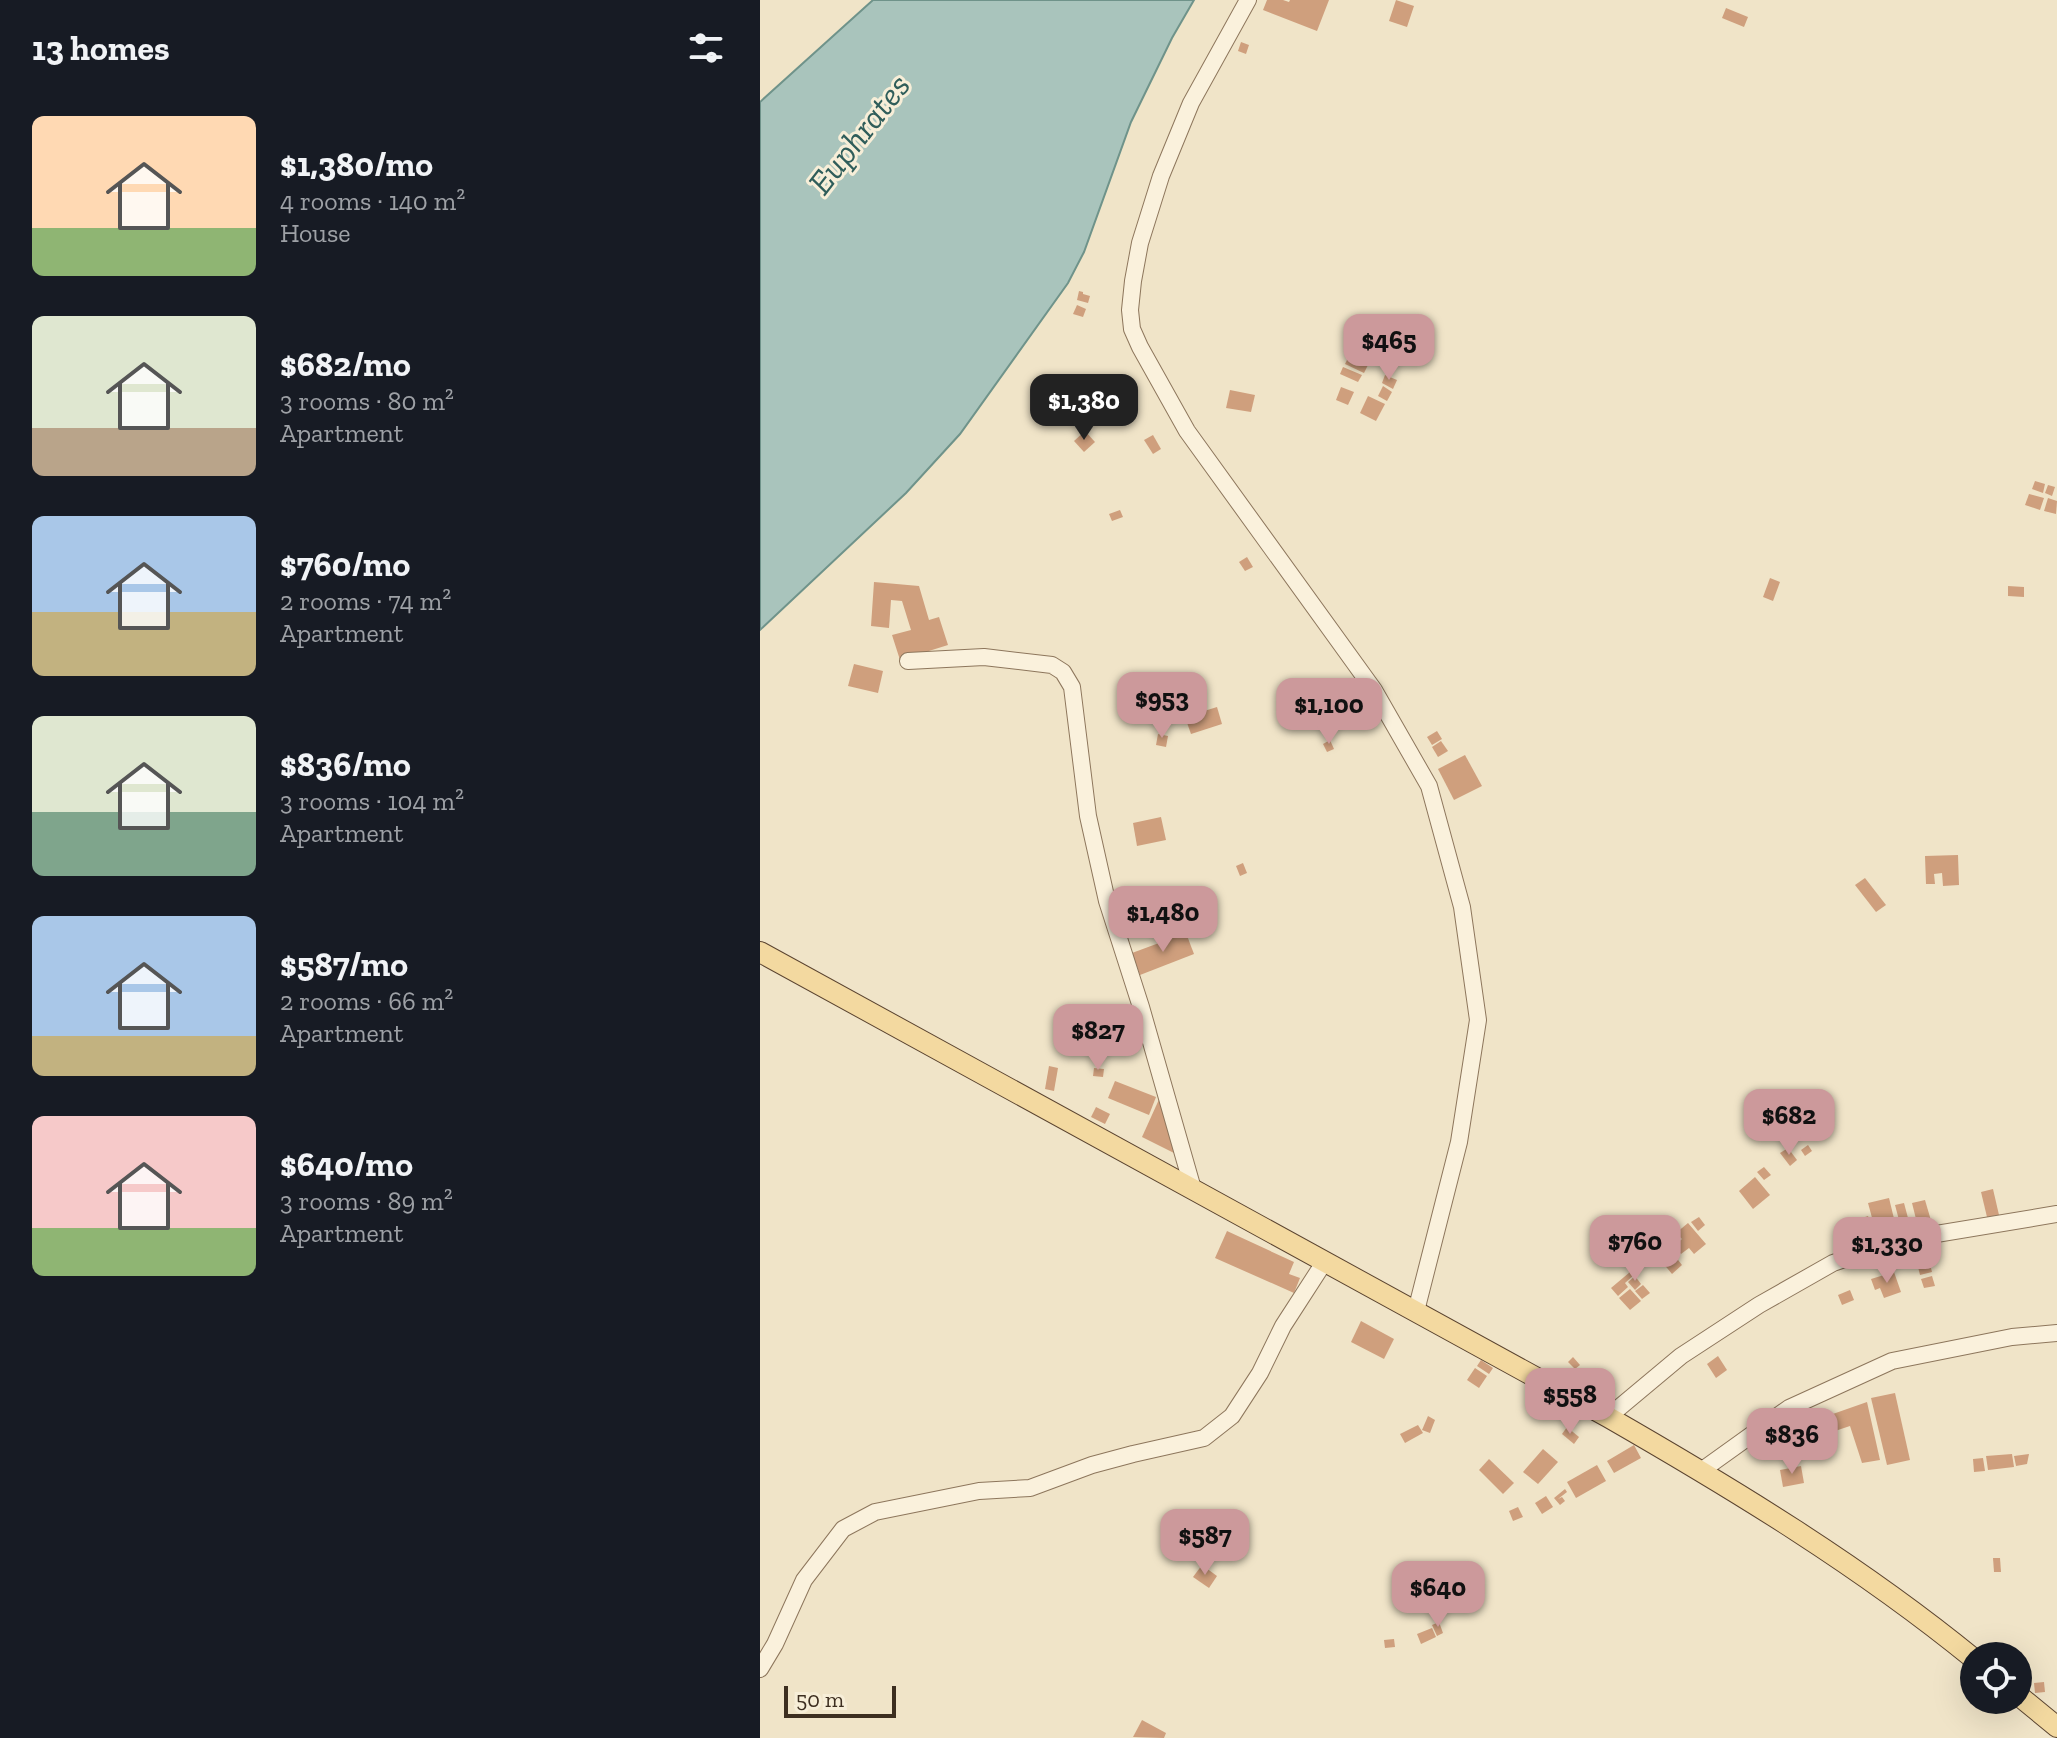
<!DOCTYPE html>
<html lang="en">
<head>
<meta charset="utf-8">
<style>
	:root { --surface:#171b24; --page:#242831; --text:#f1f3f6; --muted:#9ea1a6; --accent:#cc999b }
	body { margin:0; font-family:"Zilla Slab",serif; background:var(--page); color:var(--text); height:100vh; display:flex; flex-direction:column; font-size:30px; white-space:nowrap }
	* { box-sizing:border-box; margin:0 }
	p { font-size:26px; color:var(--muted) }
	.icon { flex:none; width:44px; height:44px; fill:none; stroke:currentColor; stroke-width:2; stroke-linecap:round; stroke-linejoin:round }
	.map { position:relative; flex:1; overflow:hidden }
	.drawer { display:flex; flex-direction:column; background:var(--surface); width:760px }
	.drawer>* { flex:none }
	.tools { position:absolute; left:1200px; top:1642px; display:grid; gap:16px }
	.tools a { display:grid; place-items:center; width:72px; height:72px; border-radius:50%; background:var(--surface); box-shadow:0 8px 32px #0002; font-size:40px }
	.scale { position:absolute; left:24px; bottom:20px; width:112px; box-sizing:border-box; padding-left:8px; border:4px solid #3d2e20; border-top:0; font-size:22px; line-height:28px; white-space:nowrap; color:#3d2e20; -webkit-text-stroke:6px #f7eed8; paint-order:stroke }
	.price { position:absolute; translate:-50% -68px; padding:0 18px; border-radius:16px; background:var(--accent); color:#111; font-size:26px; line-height:52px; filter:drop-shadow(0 2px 4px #0008) }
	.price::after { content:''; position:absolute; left:50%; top:48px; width:24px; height:18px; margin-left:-12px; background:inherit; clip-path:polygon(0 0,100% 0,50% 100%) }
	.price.active { background:#222; color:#fff }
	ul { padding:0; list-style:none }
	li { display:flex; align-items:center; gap:24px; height:200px; padding:0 32px }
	li span { display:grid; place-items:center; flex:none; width:224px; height:160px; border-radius:12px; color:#555 }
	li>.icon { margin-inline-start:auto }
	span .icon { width:96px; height:96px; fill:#fffc; stroke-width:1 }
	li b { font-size:34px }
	h2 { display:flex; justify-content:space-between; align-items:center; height:96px; padding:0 32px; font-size:34px }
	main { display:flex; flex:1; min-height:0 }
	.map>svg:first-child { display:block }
	.water { fill:#a9c4bc; stroke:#6f938a; stroke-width:2 }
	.building { fill:#cf9f7d }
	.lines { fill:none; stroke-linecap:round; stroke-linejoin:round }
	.minor-casing { stroke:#8d765c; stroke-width:18 }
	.major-casing { stroke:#5b4430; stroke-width:22 }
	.minor { stroke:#faf1dc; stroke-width:16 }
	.major { stroke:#f3d9a0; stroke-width:20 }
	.labels { text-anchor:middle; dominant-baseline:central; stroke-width:6; stroke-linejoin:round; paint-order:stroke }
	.water-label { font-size:34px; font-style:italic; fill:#2f5d5a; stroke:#f7eed8 }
</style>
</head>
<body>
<main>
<section class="drawer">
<h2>13 homes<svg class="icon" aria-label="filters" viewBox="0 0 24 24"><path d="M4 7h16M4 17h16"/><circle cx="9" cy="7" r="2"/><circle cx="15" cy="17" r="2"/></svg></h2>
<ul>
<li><span style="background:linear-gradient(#ffd9b3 70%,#8fb573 0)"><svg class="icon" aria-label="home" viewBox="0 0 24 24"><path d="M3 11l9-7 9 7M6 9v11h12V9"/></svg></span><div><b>$1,380/mo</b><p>4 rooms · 140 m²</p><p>House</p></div></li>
<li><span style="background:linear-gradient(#dfe7d0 70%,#b9a48a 0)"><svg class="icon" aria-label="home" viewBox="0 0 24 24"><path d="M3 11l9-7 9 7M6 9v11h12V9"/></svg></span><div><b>$682/mo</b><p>3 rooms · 80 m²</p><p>Apartment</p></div></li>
<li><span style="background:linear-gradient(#a9c7e8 60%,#c2b280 0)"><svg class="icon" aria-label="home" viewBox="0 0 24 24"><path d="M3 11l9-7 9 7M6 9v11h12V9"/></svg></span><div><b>$760/mo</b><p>2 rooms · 74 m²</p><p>Apartment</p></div></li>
<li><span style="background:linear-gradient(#dfe7d0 60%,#7fa58c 0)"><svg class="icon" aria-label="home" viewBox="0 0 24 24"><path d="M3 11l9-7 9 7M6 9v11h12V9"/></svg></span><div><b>$836/mo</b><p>3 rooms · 104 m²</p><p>Apartment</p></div></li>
<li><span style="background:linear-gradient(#a9c7e8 75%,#c2b280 0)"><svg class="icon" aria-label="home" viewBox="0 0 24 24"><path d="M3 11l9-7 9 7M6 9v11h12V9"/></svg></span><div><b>$587/mo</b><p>2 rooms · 66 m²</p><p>Apartment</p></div></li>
<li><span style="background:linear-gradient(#f6c9c9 70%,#8fb573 0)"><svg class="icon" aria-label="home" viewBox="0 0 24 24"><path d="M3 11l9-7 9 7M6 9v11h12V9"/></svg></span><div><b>$640/mo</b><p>3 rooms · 89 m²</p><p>Apartment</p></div></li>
</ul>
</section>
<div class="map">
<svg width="1297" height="1738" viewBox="0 0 1297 1738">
	<rect width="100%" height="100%" fill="#f0e4c8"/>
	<!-- water -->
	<path class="water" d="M113 0H434L412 38 371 122 324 252 308 283 200 434 146 493 0 630V102Z"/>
	<!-- building -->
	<g class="building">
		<path d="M507 0H523L529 2 530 0H569L557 31 503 10Z"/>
		<path d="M636 0 654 6 647 27 629 21Z"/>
		<path d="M966 8 988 17 984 27 962 18Z"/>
		<path d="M481 42 489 45 486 54 478 51Z"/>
		<path d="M319 291 323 292V294L330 296 328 303 317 300Z"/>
		<path d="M317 305 326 309 323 317 313 314Z"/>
		<path d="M589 356 608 365 604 373 585 364Z"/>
		<path d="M583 367 602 375 598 382 580 374Z"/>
		<path d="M625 375 637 380 633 389 622 383Z"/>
		<path d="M311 381 324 396 294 423 281 408Z"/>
		<path d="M623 386 632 392 627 401 618 396Z"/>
		<path d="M581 387 594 392 588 405 576 400Z"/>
		<path d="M470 390 495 395 491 412 466 408Z"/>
		<path d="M608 396 625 404 616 421 600 413Z"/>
		<path d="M325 431 335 442 324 452 314 441Z"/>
		<path d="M393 435 401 449 393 454 384 440Z"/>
		<path d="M1275 481 1285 484 1283 493 1272 489Z"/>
		<path d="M1288 485 1295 487 1292 496 1285 493Z"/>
		<path d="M1269 494 1284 498 1280 510 1265 505Z"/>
		<path d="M1288 498 1297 501 1296 514 1284 511Z"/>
		<path d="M360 510 363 517 352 521 349 514Z"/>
		<path d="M487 557 493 567 485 571 479 562Z"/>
		<path d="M1010 578 1020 582 1013 601 1003 597Z"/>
		<path d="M114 582 159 586 169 620 179 617 188 645 140 660 132 635 151 630 142 601 131 600 129 628 111 626Z"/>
		<path d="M1248 586 1264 587V597L1248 596Z"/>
		<path d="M94 664 123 671 118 693 88 686Z"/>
		<path d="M378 683 386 702 365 710 358 691Z"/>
		<path d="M414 706 418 715 407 719 404 709Z"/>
		<path d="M457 707 462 724 431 734 425 717Z"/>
		<path d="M677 731 682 739 672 745 667 737Z"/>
		<path d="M398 734 408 736 406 747 396 745Z"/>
		<path d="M570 740 574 749 567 752 563 744Z"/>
		<path d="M681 741 688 751 678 757 672 747Z"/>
		<path d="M705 755 722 786 694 800 678 769Z"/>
		<path d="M401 817 406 840 377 846 373 823Z"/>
		<path d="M1198 855 1199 885 1183 886 1182 873 1174 874 1175 884H1166L1165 856Z"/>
		<path d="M483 863 487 873 480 876 476 866Z"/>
		<path d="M1105 878 1126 905 1116 912 1095 885Z"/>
		<path d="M391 886 398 910 382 914 384 922 375 924 369 900 376 898 374 890Z"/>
		<path d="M426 933 434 954 380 975 372 953Z"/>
		<path d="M289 1066 298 1068 294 1091 285 1089Z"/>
		<path d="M334 1068 344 1069 343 1077 333 1076Z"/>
		<path d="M355 1081 396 1097 389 1115 348 1098Z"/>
		<path d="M401 1095 420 1156 382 1137Z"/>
		<path d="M336 1107 350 1114 345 1124 331 1117Z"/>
		<path d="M1048 1145 1052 1151 1045 1156 1041 1150Z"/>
		<path d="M1028 1148 1037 1160 1030 1166 1020 1153Z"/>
		<path d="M1004 1167 1011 1175 1004 1180 997 1172Z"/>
		<path d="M995 1177 1010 1195 993 1209 979 1191Z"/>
		<path d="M1233 1189 1239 1215 1227 1217 1221 1192Z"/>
		<path d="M1129 1198 1137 1231 1117 1236 1108 1203Z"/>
		<path d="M1165 1200 1172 1224 1158 1227 1152 1203Z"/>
		<path d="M1144 1203 1148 1218 1139 1220 1135 1205Z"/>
		<path d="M1108 1216 1116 1238 1106 1241 1099 1219Z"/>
		<path d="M939 1217 945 1225 938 1231 931 1222Z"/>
		<path d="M928 1223 946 1244 934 1254 929 1248 921 1254 914 1246 922 1239 916 1233Z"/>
		<path d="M467 1231 534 1262 529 1274 540 1278 534 1293 455 1258Z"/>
		<path d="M904 1242 922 1265 912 1274 893 1251Z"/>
		<path d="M1166 1248 1172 1272 1160 1275 1154 1251Z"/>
		<path d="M870 1272 874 1275 865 1283 868 1287 858 1296 851 1288Z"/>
		<path d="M1134 1272 1141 1292 1124 1298 1120 1288 1115 1290 1111 1279Z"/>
		<path d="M875 1276 881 1284 875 1290 868 1282Z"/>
		<path d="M1172 1276 1175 1286 1164 1288 1161 1279Z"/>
		<path d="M883 1285 890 1293 882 1299 875 1291Z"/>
		<path d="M870 1289 881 1301 870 1310 859 1298Z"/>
		<path d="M1090 1290 1094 1300 1082 1305 1078 1295Z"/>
		<path d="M601 1321 634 1339 624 1359 591 1342Z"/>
		<path d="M958 1356 967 1370 956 1378 947 1364Z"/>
		<path d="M813 1357 820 1365 815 1369 808 1362Z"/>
		<path d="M721 1360 733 1368 729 1374 717 1366Z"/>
		<path d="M715 1368 727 1376 719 1388 707 1380Z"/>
		<path d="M833 1388 844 1393 842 1398 830 1393Z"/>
		<path d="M1135 1393 1150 1460 1127 1465 1111 1398Z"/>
		<path d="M1107 1402 1120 1460 1102 1463 1090 1426 1012 1452 1007 1437Z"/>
		<path d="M668 1416 675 1420 670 1433 662 1430Z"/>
		<path d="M658 1425 663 1433 645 1443 640 1434Z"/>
		<path d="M807 1427 819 1437 814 1444 802 1434Z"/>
		<path d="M874 1445 881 1458 854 1473 847 1461Z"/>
		<path d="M783 1449 798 1462 778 1484 763 1472Z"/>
		<path d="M1252 1454 1254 1467 1228 1470 1226 1456Z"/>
		<path d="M1269 1454 1267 1464 1256 1466 1254 1456Z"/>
		<path d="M1223 1458 1225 1471 1214 1472 1213 1459Z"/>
		<path d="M729 1459 754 1483 743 1494 719 1470Z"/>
		<path d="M837 1465 846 1481 816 1498 807 1482Z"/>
		<path d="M1041 1466 1044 1483 1023 1487 1020 1470Z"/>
		<path d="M805 1489 807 1492 798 1499 802 1497 805 1501 800 1505 794 1498Z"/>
		<path d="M786 1496 793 1507 782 1514 775 1503Z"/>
		<path d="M758 1507 763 1517 753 1521 749 1511Z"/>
		<path d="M1233 1558H1240L1241 1572H1234Z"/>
		<path d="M442 1565 457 1576 449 1588 433 1577Z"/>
		<path d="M679 1622 683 1633 677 1636 672 1625Z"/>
		<path d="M672 1628 676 1637 661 1644 657 1634Z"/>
		<path d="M634 1639 635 1647 625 1648 624 1640Z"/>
		<path d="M1284 1682 1285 1692 1275 1693 1274 1683Z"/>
		<path d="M382 1720 406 1733 404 1738 373 1737Z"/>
	</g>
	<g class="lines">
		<!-- minor casing -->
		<g class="minor-casing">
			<g id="minor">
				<path d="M488 0 431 103 401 176 380 243 373 281 370 310 372 329 380 347 427 431 614 690 669 786 702 907 718 1020 699 1142 656 1311"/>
				<path d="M148 661 224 657 292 665 303 672 312 687 328 816 347 901 381 1007 433 1189"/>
				<path d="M848 1417 921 1356 999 1305 1073 1263 1140 1240 1297 1214"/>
				<path d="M941 1471 1029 1408 1132 1361 1252 1337 1297 1333"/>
				<path d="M0 1669 15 1644 44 1580 83 1529 115 1512 219 1491 270 1488 332 1465 373 1454 444 1438 472 1416 500 1373 523 1326 565 1261"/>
			</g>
		</g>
		<!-- major casing -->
		<g class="major-casing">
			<g id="major">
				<path d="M0 952 848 1417C975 1490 1100 1566 1214 1659"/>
				<path d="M1258 1695 1297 1727"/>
			</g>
		</g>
		<!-- minor -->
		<use href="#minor" class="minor"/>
		<!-- major -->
		<use href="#major" class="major"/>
	</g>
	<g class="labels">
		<!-- water labels -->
		<g class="water-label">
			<text transform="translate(99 134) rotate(-52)">Euphrates</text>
		</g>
	</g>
</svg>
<div class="tools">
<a><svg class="icon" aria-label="locate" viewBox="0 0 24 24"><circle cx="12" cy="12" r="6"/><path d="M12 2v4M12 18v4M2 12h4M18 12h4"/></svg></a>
</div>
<div class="scale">50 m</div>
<b class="price" style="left:629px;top:382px">$465</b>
<b class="price active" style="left:324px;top:442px">$1,380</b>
<b class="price" style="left:402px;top:740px">$953</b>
<b class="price" style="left:569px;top:746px">$1,100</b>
<b class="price" style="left:403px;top:954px">$1,480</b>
<b class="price" style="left:338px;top:1072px">$827</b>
<b class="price" style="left:1029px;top:1157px">$682</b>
<b class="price" style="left:875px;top:1283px">$760</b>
<b class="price" style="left:1127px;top:1285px">$1,330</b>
<b class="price" style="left:810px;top:1436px">$558</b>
<b class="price" style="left:1032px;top:1476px">$836</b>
<b class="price" style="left:445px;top:1577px">$587</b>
<b class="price" style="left:678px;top:1629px">$640</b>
</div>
</main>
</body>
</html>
